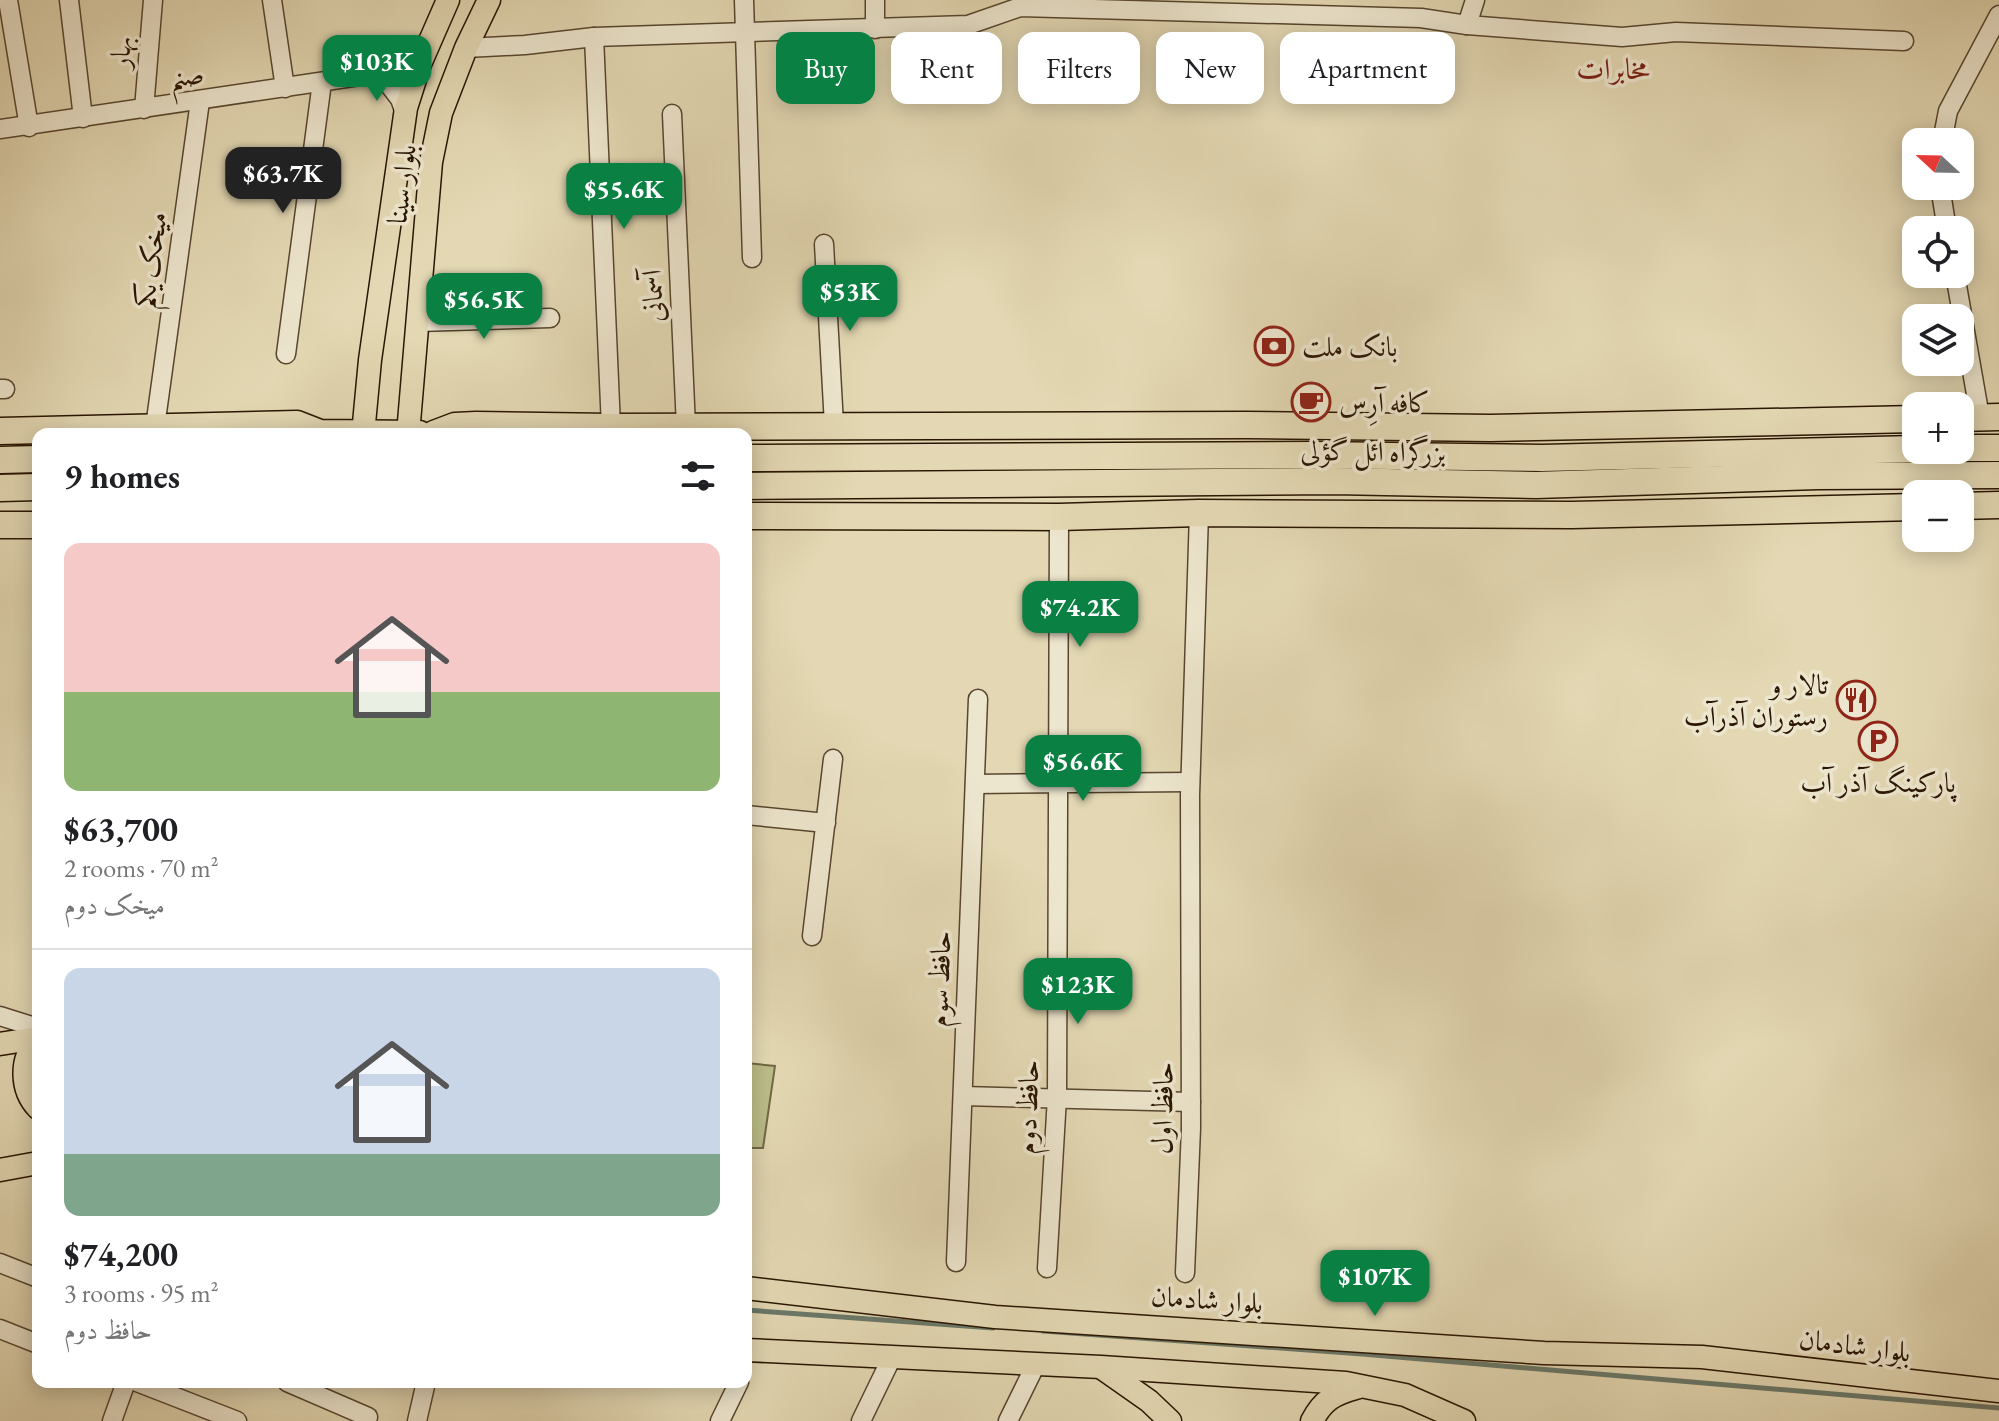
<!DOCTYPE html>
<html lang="en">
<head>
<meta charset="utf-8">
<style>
	:root { --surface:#fff; --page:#f6f6f6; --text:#202124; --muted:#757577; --line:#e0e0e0; --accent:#0b8043 }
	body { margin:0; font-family:"EB Garamond",Amiri,serif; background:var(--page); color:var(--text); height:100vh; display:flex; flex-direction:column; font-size:30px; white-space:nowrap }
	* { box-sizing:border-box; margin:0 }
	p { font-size:26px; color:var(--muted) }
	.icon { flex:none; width:44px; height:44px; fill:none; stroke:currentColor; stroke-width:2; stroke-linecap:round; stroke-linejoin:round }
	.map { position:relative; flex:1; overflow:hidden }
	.sheet { position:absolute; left:32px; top:428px; width:720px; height:960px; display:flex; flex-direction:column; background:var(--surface); border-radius:16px; box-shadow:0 4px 20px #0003 }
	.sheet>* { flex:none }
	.guide { position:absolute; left:776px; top:32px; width:760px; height:72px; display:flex; gap:16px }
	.needle { width:52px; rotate:292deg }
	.buttons { position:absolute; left:1902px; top:128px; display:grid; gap:16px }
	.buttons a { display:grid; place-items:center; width:72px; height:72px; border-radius:16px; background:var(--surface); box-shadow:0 4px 20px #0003; font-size:40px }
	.price { position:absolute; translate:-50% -68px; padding:0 18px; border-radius:16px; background:var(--accent); color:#fff; font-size:26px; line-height:52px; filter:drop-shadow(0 2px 4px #0008) }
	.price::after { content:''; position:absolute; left:50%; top:48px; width:24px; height:18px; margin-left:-12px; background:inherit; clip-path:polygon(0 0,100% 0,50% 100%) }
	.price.active { background:#222; color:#fff }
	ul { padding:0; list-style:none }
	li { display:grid; align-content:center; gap:16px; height:424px; padding:0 32px }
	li+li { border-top:2px solid var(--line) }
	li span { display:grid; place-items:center; height:248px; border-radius:16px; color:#555 }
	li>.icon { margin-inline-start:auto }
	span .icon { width:144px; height:144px; fill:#fffc; stroke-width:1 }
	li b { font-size:34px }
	h2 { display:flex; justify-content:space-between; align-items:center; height:96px; padding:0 32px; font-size:34px }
	.chip { padding:0 28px; border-radius:16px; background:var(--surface); box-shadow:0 4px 20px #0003; font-size:28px; line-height:72px }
	.chip.active { background:var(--accent); color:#fff }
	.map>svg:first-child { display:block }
	.green { fill:#bbbc88; stroke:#726845; stroke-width:2 }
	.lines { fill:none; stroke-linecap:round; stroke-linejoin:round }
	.stream { stroke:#6a7869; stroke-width:5 }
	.minor-casing { stroke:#58462e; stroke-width:21 }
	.major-casing { stroke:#291502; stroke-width:25 }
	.highway-casing { stroke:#291502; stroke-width:29 }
	.minor { stroke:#ede6ce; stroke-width:18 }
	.major { stroke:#e3d8b3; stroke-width:22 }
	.highway { stroke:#e3d8b3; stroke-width:26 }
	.labels { text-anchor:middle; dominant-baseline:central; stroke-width:7; stroke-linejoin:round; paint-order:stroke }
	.street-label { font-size:28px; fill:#291502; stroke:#ede6ce }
	.poi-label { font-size:28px; fill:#291502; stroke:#ede6ce; text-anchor:start }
	.neighbourhood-label { font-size:30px; fill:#7a1f14; stroke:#ede6ce }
</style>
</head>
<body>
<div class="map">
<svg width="1999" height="1421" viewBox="0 0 1999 1421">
	<rect width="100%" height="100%" fill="#e3d8b3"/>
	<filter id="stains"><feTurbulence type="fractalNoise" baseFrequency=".0025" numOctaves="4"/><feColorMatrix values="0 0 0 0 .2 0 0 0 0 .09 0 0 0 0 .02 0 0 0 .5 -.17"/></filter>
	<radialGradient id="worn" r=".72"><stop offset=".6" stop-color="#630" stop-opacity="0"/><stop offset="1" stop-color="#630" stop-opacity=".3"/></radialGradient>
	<!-- green -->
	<path class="green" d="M746 1063 775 1066 763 1148H746Z"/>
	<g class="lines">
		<!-- stream -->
		<g class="stream">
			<path d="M746 1310 993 1328"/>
			<path d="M1043 1331 1362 1354 1999 1408"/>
		</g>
		<!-- minor casing -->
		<g class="minor-casing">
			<g id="minor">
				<path d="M8 0 29 127"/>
				<path d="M69 0 83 118"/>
				<path d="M272 0 285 88"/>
				<path d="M744 0 752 258"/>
				<path d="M875 0V29"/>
				<path d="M1467 25 1475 0"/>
				<path d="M594 37 611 427"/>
				<path d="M466 48 525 45 594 37 968 25 1020 7 1421 18 1467 25 1622 37 1676 32 1904 41"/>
				<path d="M380 73 400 99 406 116"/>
				<path d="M144 109 153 0"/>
				<path d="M672 114 686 427"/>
				<path d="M0 129 380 73 402 61 430 40"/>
				<path d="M1942 142 1948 111 1999 15"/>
				<path d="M1940 186 1947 230"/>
				<path d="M824 244 834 425"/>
				<path d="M1955 274 1980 417"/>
				<path d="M418 322 550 318"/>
				<path d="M286 354 322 82"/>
				<path d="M0 389H5"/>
				<path d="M155 427 200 101"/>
				<path d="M975 784 1190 782"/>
				<path d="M746 815 826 823"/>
				<path d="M812 936 833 759"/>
				<path d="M0 1016 38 1028"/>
				<path d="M963 1096 1191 1102"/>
				<path d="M956 1262 978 699"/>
				<path d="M0 1263 38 1278"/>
				<path d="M1047 1268 1057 1097 1059 517"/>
				<path d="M1185 1273 1191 1128 1190 795 1199 513"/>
				<path d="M0 1329 38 1344"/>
				<path d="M137 1382 237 1421"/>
				<path d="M287 1382 368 1417"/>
				<path d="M112 1421 126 1382"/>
				<path d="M417 1421 426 1382"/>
				<path d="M720 1421 739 1382"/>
				<path d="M861 1421 892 1357"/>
				<path d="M1008 1421 1036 1364"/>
			</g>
		</g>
		<!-- major casing -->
		<g class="major-casing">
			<g id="major">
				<path d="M363 434 370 360 406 108 420 64 448 0"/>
				<path d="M408 434 431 162 441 113 466 48 489 0"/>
				<path d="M38 1040C19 1059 21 1090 38 1108"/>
				<path d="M0 1044 38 1038"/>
				<path d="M0 1170 38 1163"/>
				<path d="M746 1288 995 1317 1544 1353 1702 1357 1999 1391"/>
				<path d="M746 1350 1101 1367 1346 1383 1405 1395 1464 1421"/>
				<path d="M1102 1368 1149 1401 1170 1421"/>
				<path d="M1312 1421C1323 1400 1334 1394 1356 1388"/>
			</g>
		</g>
		<!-- highway casing -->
		<g class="highway-casing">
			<g id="highway">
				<path d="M1960 418 1999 417"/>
				<path d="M0 431 297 424 320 433 419 434"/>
				<path d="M434 434 455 426 476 425 611 427 1246 425 1490 428 1916 419"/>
				<path d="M1960 448H1999"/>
				<path d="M746 458 1314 455 1542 458 1916 449"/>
				<path d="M0 460 38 459"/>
				<path d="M746 486 1334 481 1536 485 1818 476 1999 475"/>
				<path d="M0 488 38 487"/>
				<path d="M1960 506 1999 505"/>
				<path d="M746 516 1059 517 1199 513 1572 515 1916 507"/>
				<path d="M0 525H38"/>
			</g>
		</g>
		<!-- minor -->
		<use href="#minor" class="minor"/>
		<!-- major -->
		<use href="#major" class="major"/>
		<!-- highway -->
		<use href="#highway" class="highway"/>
	</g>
	<!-- icons -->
	<defs>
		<g id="bank-ring" transform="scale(2)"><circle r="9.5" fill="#ede6ce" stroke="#8f2418" stroke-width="1.5"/><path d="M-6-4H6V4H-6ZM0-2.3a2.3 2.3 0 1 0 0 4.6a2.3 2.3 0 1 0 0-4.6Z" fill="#8f2418"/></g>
		<g id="cafe-ring" transform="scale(2)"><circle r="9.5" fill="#ede6ce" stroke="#8f2418" stroke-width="1.5"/><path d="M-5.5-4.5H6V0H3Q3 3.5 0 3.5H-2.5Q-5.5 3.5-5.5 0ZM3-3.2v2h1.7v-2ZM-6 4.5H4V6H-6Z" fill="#8f2418"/></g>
		<g id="restaurant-ring" transform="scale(2)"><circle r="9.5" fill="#ede6ce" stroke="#8f2418" stroke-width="1.5"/><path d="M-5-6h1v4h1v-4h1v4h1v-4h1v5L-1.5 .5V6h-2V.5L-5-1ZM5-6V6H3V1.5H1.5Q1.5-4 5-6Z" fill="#8f2418"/></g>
		<g id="parking-ring" transform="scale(2)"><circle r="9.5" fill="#ede6ce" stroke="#8f2418" stroke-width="1.5"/><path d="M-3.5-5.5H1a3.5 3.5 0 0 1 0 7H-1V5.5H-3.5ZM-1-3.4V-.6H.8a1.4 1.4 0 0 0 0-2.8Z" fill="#8f2418"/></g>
	</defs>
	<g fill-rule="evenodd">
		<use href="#bank-ring" x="1274" y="346"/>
		<use href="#cafe-ring" x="1311" y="402"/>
		<use href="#restaurant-ring" x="1856" y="700"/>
		<use href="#parking-ring" x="1878" y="741"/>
	</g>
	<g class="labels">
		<!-- street labels -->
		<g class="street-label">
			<text transform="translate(120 52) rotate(-85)">بهار</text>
			<text transform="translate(186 75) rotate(-9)">صنم</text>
			<text transform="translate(401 184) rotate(-83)">بلوار سینا</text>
			<text transform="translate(150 260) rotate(-82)">میخک یکم</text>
			<text transform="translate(652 296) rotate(-93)">آسمانی</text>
			<text transform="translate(1373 451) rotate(1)">بزرگراه ائل گؤلی</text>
			<text transform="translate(939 979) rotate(-88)">حافظ سوم</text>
			<text transform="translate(1027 1107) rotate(-88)">حافظ دوم</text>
			<text transform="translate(1162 1108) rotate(-89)">حافظ اول</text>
			<text transform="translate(1207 1299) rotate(4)">بلوار شادمان</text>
			<text transform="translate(1855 1345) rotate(7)">بلوار شادمان</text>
		</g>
		<!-- poi labels -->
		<g class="poi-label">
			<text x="1302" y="346">بانک ملت</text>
			<text x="1339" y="402">کافه آرِس</text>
			<text x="1828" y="684" text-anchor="end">تالار و<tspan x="1828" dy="32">رستوران آذرآب</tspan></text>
			<text x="1878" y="782" text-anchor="middle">پارکینگ آذر آب</text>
		</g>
		<!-- neighbourhood labels -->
		<g class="neighbourhood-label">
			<text x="1613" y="68">مخابرات</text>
		</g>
	</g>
	<rect width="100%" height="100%" filter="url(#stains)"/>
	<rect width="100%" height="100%" fill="url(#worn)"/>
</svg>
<div class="buttons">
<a><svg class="needle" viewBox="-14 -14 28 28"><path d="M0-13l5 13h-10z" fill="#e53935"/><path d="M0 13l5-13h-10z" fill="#757577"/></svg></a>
<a><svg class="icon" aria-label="locate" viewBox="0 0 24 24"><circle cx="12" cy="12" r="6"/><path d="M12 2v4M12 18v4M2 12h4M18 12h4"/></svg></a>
<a><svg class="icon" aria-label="layers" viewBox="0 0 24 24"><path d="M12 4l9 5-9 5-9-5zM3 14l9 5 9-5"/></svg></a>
<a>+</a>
<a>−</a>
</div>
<b class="price" style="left:377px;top:103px">$103K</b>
<b class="price active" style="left:283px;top:215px">$63.7K</b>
<b class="price" style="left:624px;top:231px">$55.6K</b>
<b class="price" style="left:850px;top:333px">$53K</b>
<b class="price" style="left:484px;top:341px">$56.5K</b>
<b class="price" style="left:1080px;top:649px">$74.2K</b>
<b class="price" style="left:1083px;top:803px">$56.6K</b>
<b class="price" style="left:1078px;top:1026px">$123K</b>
<b class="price" style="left:1375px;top:1318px">$107K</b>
<div class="guide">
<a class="chip active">Buy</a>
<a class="chip">Rent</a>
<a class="chip">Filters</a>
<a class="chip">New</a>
<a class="chip">Apartment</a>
</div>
<section class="sheet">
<h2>9 homes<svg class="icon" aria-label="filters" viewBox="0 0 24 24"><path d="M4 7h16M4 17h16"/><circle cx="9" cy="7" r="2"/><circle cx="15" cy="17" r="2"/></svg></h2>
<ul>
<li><span style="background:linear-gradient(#f6c9c9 60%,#8fb573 0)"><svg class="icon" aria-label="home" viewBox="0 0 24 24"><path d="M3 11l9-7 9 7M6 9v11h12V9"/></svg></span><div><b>$63,700</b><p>2 rooms · 70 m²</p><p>میخک دوم</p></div></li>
<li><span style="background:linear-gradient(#c9d6e8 75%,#7fa58c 0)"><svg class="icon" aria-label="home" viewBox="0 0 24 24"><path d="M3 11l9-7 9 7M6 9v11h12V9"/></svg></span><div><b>$74,200</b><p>3 rooms · 95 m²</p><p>حافظ دوم</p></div></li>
</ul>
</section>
</div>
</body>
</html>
